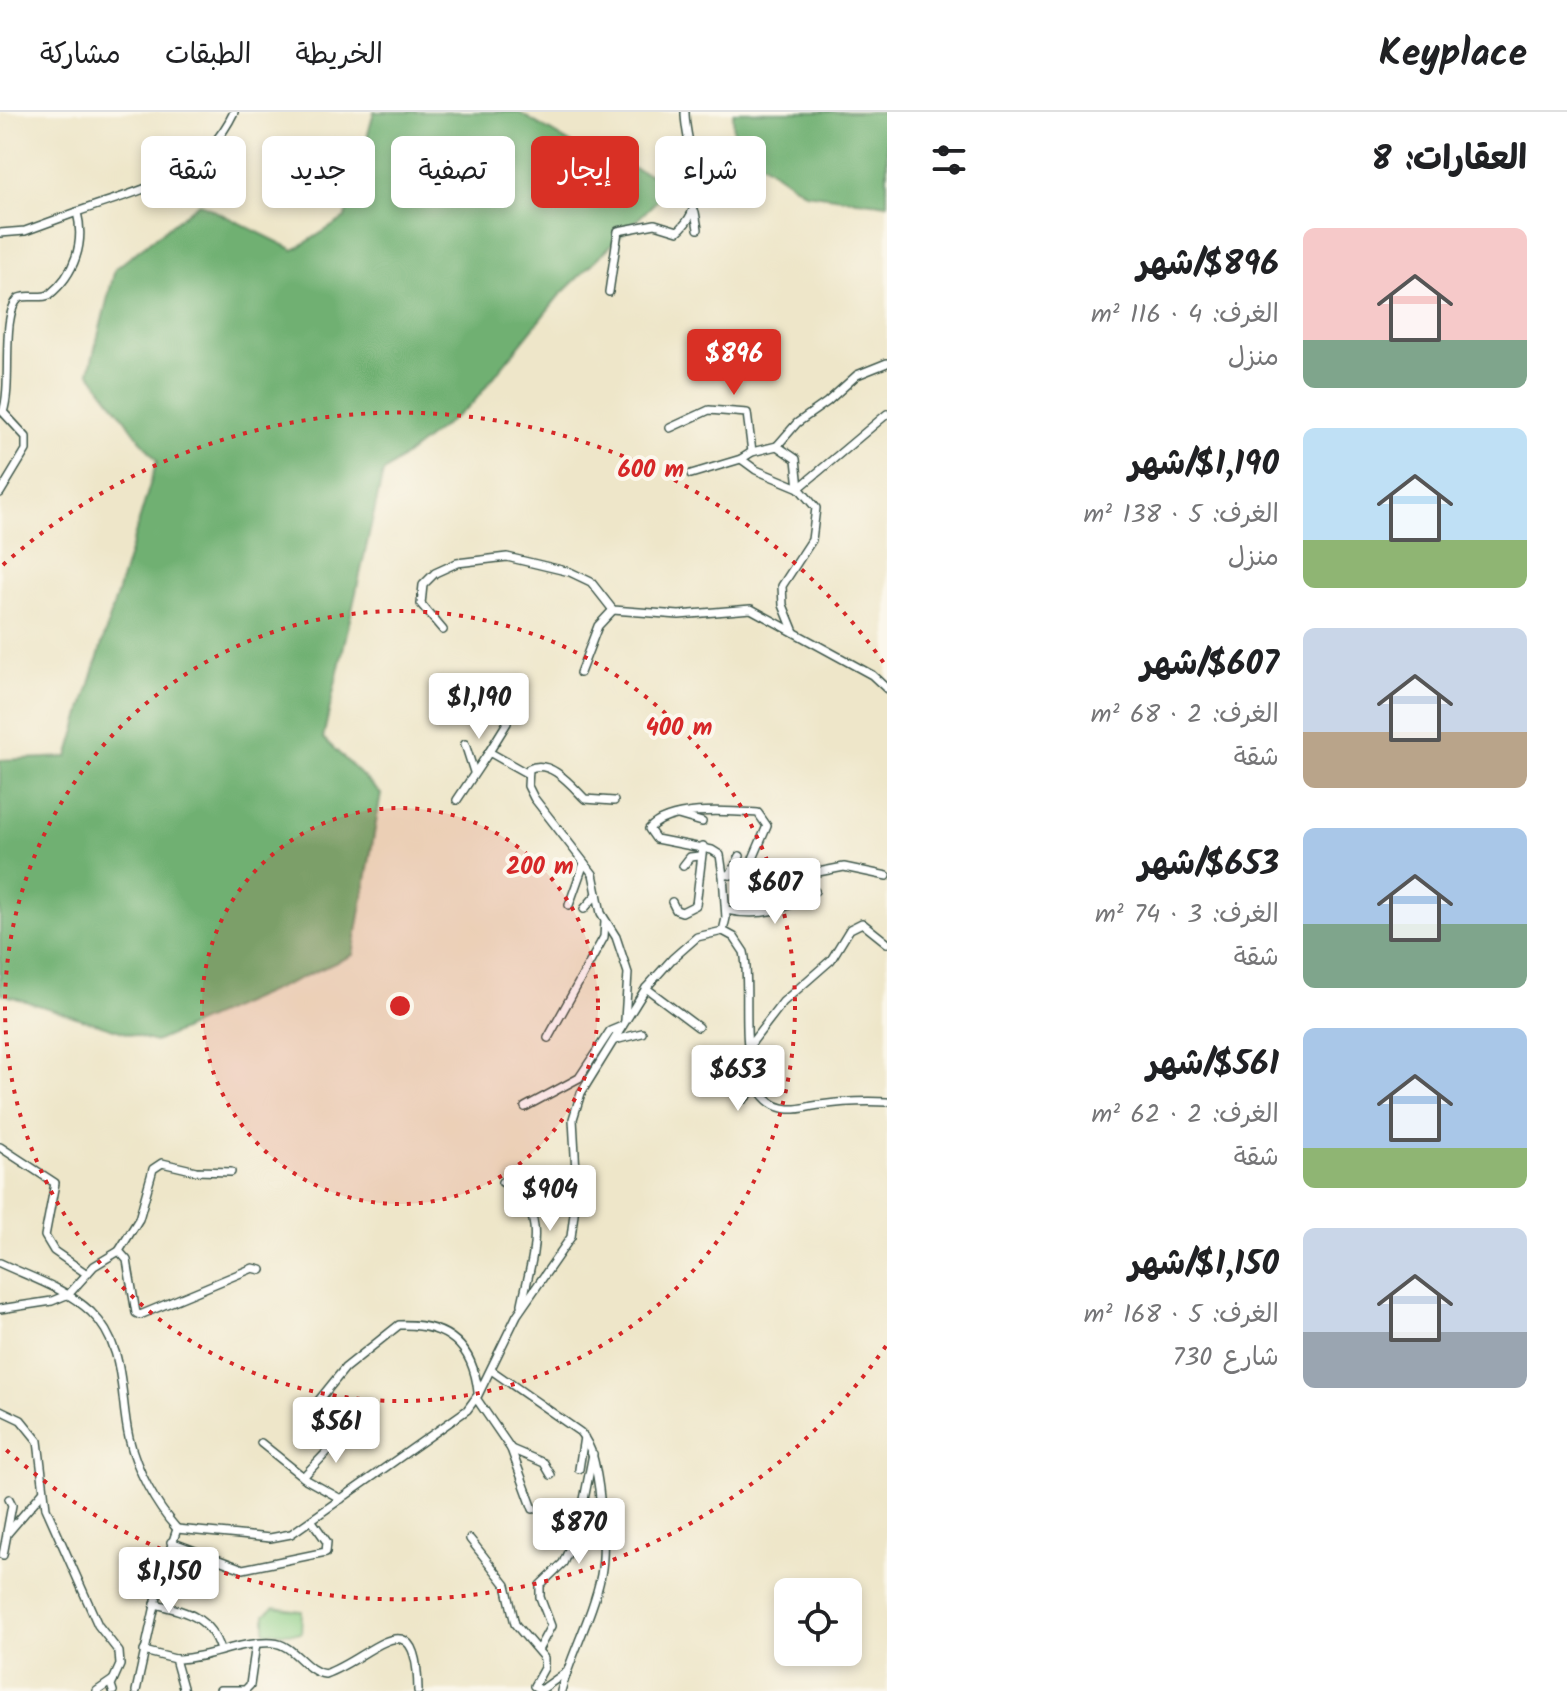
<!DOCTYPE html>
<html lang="ar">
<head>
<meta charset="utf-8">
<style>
	:root { --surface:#fff; --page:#f2f2f2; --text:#202124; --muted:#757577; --line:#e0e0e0; --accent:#d93025 }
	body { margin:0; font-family:Kalam,"Playpen Sans Arabic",sans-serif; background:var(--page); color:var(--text); direction:rtl; height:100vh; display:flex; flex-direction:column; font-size:30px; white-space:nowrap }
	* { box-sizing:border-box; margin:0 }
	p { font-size:26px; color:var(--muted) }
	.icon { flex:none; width:44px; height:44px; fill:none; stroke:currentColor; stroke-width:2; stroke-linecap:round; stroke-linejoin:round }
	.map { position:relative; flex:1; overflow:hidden; direction:ltr }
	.details { display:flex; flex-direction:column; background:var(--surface); width:680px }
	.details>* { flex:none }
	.top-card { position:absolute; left:24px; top:24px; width:742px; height:72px; direction:rtl; display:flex; gap:16px }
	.tools { position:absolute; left:774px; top:1466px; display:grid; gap:16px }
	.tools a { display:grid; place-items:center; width:88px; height:88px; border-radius:12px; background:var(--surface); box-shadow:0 4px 12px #0003; font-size:40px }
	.price { position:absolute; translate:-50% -68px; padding:0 18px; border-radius:8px; background:#fff; color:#222; font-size:26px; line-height:52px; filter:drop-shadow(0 2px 4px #0008) }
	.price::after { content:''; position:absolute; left:50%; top:48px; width:24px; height:18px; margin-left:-12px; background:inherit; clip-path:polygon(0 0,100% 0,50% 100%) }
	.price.active { background:var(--accent); color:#fff }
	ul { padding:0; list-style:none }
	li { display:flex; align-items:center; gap:24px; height:200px; padding:0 40px }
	li span { display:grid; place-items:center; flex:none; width:224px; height:160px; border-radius:12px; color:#555 }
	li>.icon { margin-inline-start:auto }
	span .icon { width:96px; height:96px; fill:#fffc; stroke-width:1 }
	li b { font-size:34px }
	h2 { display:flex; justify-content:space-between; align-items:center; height:96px; padding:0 40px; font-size:34px }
	.chip { padding:0 28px; border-radius:12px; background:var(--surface); box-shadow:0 4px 12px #0003; font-size:28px; line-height:72px }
	.chip.active { background:var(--accent); color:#fff }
	header { display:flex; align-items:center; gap:48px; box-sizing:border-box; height:112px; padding:0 40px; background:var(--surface); border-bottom:2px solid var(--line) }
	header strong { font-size:38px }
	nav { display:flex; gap:44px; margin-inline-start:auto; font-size:28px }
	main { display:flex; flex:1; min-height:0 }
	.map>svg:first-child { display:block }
	.green { fill:#8bcd85; stroke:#55855c; stroke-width:2 }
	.forest { fill:#70b072; stroke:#487653; stroke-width:2 }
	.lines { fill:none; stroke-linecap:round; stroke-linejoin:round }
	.minor-casing { stroke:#3e564a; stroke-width:10 }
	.minor { stroke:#fff; stroke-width:7 }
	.ring { fill:none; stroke:#d62828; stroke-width:4; stroke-dasharray:4 8 }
	.centre { fill:#d62828; stroke:#fbf7ec; stroke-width:4 }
	.ring-label { font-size:24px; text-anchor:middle; font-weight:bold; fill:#d62828; stroke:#fbf7ec; stroke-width:8; stroke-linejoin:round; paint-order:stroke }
</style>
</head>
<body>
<header>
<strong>Keyplace</strong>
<nav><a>الخريطة</a><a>الطبقات</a><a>مشاركة</a></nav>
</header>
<main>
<section class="details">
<h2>العقارات: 8<svg class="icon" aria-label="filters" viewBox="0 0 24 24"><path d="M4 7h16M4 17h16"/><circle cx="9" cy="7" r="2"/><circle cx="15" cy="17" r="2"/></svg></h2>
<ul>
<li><span style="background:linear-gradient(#f6c9c9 70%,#7fa58c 0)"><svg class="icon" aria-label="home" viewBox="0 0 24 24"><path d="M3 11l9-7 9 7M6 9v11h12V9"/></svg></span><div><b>$896/شهر</b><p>الغرف: 4 · 116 m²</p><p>منزل</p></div></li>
<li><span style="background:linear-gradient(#bfe0f5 70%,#8fb573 0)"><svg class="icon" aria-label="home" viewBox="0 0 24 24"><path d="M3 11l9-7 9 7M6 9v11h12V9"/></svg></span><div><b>$1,190/شهر</b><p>الغرف: 5 · 138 m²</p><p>منزل</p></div></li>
<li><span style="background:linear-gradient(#c9d6e8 65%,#b9a48a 0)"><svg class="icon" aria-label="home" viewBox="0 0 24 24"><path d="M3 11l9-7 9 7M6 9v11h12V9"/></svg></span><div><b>$607/شهر</b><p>الغرف: 2 · 68 m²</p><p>شقة</p></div></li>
<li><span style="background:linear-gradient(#a9c7e8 60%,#7fa58c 0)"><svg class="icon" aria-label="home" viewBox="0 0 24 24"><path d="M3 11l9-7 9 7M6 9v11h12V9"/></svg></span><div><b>$653/شهر</b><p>الغرف: 3 · 74 m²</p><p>شقة</p></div></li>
<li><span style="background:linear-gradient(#a9c7e8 75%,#8fb573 0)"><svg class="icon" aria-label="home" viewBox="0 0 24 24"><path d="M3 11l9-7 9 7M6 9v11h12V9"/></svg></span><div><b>$561/شهر</b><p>الغرف: 2 · 62 m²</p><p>شقة</p></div></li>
<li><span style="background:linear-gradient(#c9d6e8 65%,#9aa5b1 0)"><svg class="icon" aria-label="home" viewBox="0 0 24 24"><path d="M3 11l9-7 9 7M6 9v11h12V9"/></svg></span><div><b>$1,150/شهر</b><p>الغرف: 5 · 168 m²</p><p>شارع 730</p></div></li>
</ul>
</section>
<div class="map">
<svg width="887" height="1579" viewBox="0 0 887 1579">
	<rect width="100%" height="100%" fill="#fbf7ec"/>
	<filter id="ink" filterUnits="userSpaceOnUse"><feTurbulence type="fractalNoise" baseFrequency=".0125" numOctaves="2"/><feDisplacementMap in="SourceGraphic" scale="16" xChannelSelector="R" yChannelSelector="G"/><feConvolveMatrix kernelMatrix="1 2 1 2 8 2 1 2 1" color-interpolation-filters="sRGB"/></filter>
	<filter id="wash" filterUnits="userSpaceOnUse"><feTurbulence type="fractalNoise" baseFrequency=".006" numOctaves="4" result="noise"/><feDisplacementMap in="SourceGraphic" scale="32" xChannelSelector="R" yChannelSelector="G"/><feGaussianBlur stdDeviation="1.8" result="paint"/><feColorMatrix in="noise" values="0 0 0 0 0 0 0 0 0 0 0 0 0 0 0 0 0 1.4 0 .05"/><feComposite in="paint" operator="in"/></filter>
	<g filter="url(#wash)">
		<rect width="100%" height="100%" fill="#eee6c9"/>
		<!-- green -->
		<path class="green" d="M274 1495 302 1499 301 1521 265 1520V1502Z"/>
		<!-- forest -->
		<g class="forest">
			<path d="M374 0H518L584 39 675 71 558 185 473 291 383 361 323 626 381 682 353 843 155 930 0 881V648L68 645 157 349 89 260 115 157 199 91 294 138 345 106Z"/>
			<path d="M733 0H887V92L805 81 734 32Z"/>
		</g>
	</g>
	<g filter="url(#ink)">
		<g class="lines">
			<!-- minor casing -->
			<g class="minor-casing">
				<g id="minor">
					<path d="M695 100 698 117"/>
					<path d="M0 121 25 119 77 100"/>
					<path d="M609 180 618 119 655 112 678 119C715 87 685 41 685 0"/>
					<path d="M670 316 709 298 747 301 752 340"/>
					<path d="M777 334 797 311 827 290 857 263 887 251"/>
					<path d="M691 362 741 347"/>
					<path d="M799 376 887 302"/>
					<path d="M0 381 26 338V325L3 300C13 272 0 203 19 186 28 182 39 187 49 183 75 162 85 131 77 100 141 77 202 67 234 0"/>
					<path d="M443 518 421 492 423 473 435 461 457 451 507 445 570 460 591 470 613 498 679 503 751 497 872 563 887 577"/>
					<path d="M794 520 783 493 782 474 812 428 816 396 799 376 756 358 741 347 752 340 777 334 796 347 799 376"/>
					<path d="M580 561 598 514 613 498"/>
					<path d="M465 632 474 660"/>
					<path d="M489 640 507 611"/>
					<path d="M457 688 489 640 528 662"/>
					<path d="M614 689 585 687C572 674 550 646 529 657L528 674 534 686 593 762 601 801 616 825 628 861 625 908"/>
					<path d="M678 703 702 710"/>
					<path d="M683 754 690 745 700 744"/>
					<path d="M723 763 720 743 712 738 656 727 649 717C669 694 729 699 758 701L767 714 746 763"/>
					<path d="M730 763 740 744"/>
					<path d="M672 790 676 798 682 800 696 793 703 734"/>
					<path d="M569 793 584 751"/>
					<path d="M584 797 597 782"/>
					<path d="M726 798C759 805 786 799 815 779"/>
					<path d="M723 819 726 806 723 763 813 761 844 755 887 764"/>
					<path d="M646 876 698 915"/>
					<path d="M548 926 604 825 605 809"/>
					<path d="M615 928 642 921"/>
					<path d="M750 933 783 890 831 848 850 817 862 811 887 831"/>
					<path d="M715 970 744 987 756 975"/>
					<path d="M525 995 579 966 610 919 622 914"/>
					<path d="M0 1035 55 1071 45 1124 54 1139 87 1162"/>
					<path d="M502 1070C553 1097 531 1147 522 1192"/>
					<path d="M119 1139 127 1148 136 1201 140 1203 253 1156 261 1158"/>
					<path d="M0 1151C32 1166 65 1176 91 1200 127 1235 119 1282 129 1326 137 1359 155 1392 177 1417"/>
					<path d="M0 1197 52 1189 69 1182 94 1154 119 1139 139 1107 153 1057 162 1051 196 1059 231 1060"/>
					<path d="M491 1258 580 1320C594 1337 596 1357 599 1377 602 1405 606 1436 601 1463 593 1503 572 1540 561 1579"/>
					<path d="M476 1286 511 1337 533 1397"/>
					<path d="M0 1298 21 1308 38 1329 46 1396 98 1513 119 1540 120 1553 111 1573 113 1579"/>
					<path d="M307 1303 345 1256 399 1213C447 1211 473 1233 478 1280"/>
					<path d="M261 1331 307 1368 341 1387"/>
					<path d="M511 1337 544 1351 551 1363"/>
					<path d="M579 1357 584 1325"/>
					<path d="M303 1365 347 1319"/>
					<path d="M177 1417 270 1426 291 1422 467 1298 478 1283 517 1203 571 1125 577 1078 573 1007 581 981 646 876 672 847 697 825 723 819 734 825 744 840C754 881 729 992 789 997 800 998 809 994 820 993 841 990 865 989 887 990"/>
					<path d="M7 1420 12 1393 9 1387"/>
					<path d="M470 1427 506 1473 515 1512 544 1546V1556L534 1574 541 1578 565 1561"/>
					<path d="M171 1430 243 1457 326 1440 327 1430 312 1409"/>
					<path d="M3 1443 7 1422 42 1381"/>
					<path d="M155 1492C186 1499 210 1505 220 1538"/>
					<path d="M538 1538 551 1514 540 1485V1473L563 1451 578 1418 593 1342"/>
					<path d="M144 1539 175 1547 184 1579"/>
					<path d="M175 1547C208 1547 238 1529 273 1531 294 1532 304 1559 325 1562 373 1545 417 1483 418 1579"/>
					<path d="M220 1578H245L250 1573 256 1532"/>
					<path d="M97 1579 113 1568"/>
					<path d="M136 1579 162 1462 177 1417"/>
				</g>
			</g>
			<!-- minor -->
			<use href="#minor" class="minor"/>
		</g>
	</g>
	<!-- distance rings -->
	<circle cx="400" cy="894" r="198" fill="#d62828" fill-opacity=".12"/>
	<g class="ring">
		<circle cx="400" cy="894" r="198"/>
		<circle cx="400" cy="894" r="395"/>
		<path d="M886 1234A593 593 0 0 1 3 1335M3 453A593 593 0 0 1 886 554"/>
	</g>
	<circle cx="400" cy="894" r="12" class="centre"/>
	<g class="ring-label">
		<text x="651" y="365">600 m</text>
		<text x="679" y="623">400 m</text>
		<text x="540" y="762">200 m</text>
	</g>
</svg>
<div class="tools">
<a><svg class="icon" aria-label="locate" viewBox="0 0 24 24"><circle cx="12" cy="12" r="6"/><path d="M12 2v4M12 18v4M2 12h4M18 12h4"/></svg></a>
</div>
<b class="price active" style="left:734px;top:285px">$896</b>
<b class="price" style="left:479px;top:629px">$1,190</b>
<b class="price" style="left:775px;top:814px">$607</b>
<b class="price" style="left:738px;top:1001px">$653</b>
<b class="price" style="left:550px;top:1121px">$904</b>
<b class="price" style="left:336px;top:1353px">$561</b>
<b class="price" style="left:579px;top:1454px">$870</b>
<b class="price" style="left:169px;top:1503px">$1,150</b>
<div class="top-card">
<a class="chip">شراء</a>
<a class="chip active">إيجار</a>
<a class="chip">تصفية</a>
<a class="chip">جديد</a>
<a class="chip">شقة</a>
</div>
</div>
</main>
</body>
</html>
